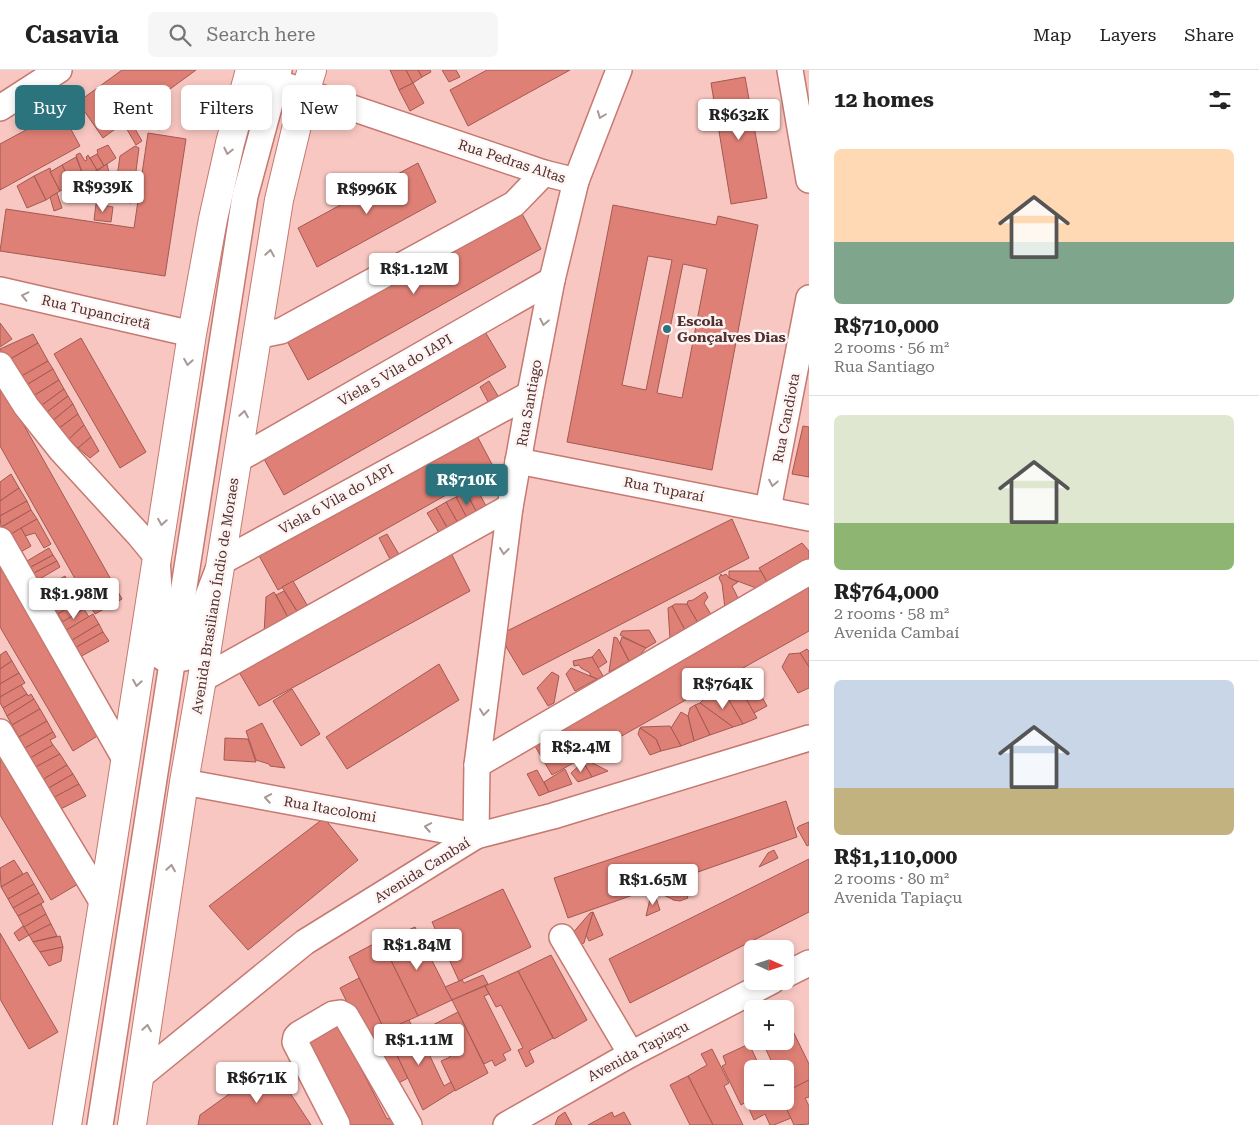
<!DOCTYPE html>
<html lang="en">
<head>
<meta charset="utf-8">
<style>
	:root { --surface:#fff; --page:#f6f6f6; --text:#222; --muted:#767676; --line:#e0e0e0; --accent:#2c747d }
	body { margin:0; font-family:"Roboto Serif",serif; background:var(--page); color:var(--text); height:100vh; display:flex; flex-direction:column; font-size:19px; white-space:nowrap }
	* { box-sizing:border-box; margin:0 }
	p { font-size:16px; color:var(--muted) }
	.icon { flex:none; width:28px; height:28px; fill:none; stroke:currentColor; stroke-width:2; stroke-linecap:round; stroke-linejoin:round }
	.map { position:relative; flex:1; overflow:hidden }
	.panel { display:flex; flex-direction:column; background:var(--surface); width:450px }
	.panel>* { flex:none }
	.banner { position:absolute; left:15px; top:15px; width:475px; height:45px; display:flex; gap:10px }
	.needle { width:32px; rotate:93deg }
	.fabs { position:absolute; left:744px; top:870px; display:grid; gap:10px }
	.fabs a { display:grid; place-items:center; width:50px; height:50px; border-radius:8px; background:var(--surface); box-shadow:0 2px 8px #0003; font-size:25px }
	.price { position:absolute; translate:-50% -42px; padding:0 11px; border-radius:5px; background:#fff; color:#222; font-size:16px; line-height:32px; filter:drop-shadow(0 1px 2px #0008) }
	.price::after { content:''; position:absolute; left:50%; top:30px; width:15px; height:11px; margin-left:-8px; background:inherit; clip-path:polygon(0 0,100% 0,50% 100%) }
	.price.active { background:var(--accent); color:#fff }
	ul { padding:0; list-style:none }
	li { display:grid; align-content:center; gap:10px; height:265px; padding:0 25px }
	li+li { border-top:1px solid var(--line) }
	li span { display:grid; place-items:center; height:155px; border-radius:8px; color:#555 }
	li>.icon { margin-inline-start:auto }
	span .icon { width:90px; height:90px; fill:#fffc; stroke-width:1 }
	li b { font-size:21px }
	h2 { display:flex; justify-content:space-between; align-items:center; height:60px; padding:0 25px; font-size:21px }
	.chip { padding:0 18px; border-radius:8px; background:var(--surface); box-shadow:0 2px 8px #0003; font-size:18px; line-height:45px }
	.chip.active { background:var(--accent); color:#fff }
	header { display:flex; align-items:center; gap:30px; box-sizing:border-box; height:70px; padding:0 25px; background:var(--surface); border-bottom:1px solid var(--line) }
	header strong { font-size:24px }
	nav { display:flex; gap:28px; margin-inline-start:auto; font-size:18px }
	.search { width:350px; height:45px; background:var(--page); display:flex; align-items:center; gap:12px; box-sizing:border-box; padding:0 18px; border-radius:8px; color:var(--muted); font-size:19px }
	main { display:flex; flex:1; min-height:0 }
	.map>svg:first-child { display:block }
	.building { fill:#df8076; stroke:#a25952; fill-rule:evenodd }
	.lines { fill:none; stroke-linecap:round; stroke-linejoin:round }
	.minor-casing { stroke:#c57971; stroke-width:28 }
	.major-casing { stroke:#c57971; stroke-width:30 }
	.minor { stroke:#fff; stroke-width:25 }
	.major { stroke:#fff; stroke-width:28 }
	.oneway { stroke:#a89896 }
	.poi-dot { fill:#2c747d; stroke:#fdf4f3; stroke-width:2 }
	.labels { text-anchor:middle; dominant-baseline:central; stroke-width:5; stroke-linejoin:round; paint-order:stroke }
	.street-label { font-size:14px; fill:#51302d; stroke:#fdf4f3 }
	.poi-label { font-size:14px; font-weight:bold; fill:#51302d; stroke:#fdf4f3; text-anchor:start }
</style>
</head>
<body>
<header>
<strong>Casavia</strong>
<div class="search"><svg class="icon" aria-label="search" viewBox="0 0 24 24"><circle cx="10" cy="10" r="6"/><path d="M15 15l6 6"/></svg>Search here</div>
<nav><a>Map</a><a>Layers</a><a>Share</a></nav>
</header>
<main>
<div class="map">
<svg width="809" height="1055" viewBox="0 0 809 1055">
	<rect width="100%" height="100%" fill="#f9c7c1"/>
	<!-- building -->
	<g class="building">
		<path d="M122 0H196L103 68 78 32Z"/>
		<path d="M390 0H406L413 13 399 20Z"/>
		<path d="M406 0H418L422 7 413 13Z"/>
		<path d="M418 0H430L431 2 422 7Z"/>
		<path d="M442 0H456L460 7 449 12Z"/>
		<path d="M487 0H570L468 56 450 20Z"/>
		<path d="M745 7 767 128 731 134 711 13Z"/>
		<path d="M413 13 424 33 410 41 399 20Z"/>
		<path d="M159 32 171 52 158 60 147 39Z"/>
		<path d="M61 41 80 76 0 120V74Z"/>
		<path d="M131 52 142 71 136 75 125 56Z"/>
		<path d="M148 63 186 69 165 206 0 181 6 139 134 158Z"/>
		<path d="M108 75 116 88 104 96 97 84 98 83 97 80Z"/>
		<path d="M135 76 139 78 135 109 117 107 120 86Z"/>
		<path d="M80 83 85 91 87 90 86 87 88 85 97 100 84 108 76 85Z"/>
		<path d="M97 84 104 96 97 100 90 88Z"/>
		<path d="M76 87 84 108 72 115 62 95Z"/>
		<path d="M418 93 436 132 317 197 298 158Z"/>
		<path d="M107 94 111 112 100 117 95 102Z"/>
		<path d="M62 95 72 115 60 121 50 102Z"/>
		<path d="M50 98 51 101 50 102 60 121 46 130 34 106Z"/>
		<path d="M95 102 100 117 89 122 84 108Z"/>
		<path d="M34 106 46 130 27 138 17 116Z"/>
		<path d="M116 112 133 116 131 133 113 129Z"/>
		<path d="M57 123 62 138 54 141 50 127Z"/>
		<path d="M96 134 113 137 111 152 94 150Z"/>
		<path d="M613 135 716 155 718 146 758 155 712 400 567 372ZM648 186 672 190 646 320 622 315ZM683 194 707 199 682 328 657 323Z"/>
		<path d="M520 140 541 179 308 310 287 271Z"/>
		<path d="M0 253 12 269 0 277Z"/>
		<path d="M484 260 506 297 284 425 264 389Z"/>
		<path d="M33 264 38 273 7 291 0 279Z"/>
		<path d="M81 268 146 382 120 398 54 284Z"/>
		<path d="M38 273 48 291 18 308 7 291Z"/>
		<path d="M48 291 53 299 23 317 18 308Z"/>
		<path d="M53 299 59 310 30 328 23 317Z"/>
		<path d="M59 310 64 319 38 338 30 328Z"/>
		<path d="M489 311 501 331 491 337 480 317Z"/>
		<path d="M0 313 122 529 95 544 0 376Z"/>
		<path d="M64 319 68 326 43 345 38 338Z"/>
		<path d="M68 326 73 334 51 352 43 345Z"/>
		<path d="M73 334 78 344 58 359 51 352Z"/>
		<path d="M78 344 84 355 69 369 58 359Z"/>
		<path d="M84 355 91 367 78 378 69 369Z"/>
		<path d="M803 356 809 357V407L792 404Z"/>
		<path d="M476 364 494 398 278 520 257 482Z"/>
		<path d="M91 367 99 381 90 388 78 378Z"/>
		<path d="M11 404 19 418 0 431V412Z"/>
		<path d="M476 417 486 436 476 441 466 422Z"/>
		<path d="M19 418 27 431 0 446V431Z"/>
		<path d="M466 422 478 445 468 450 456 427Z"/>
		<path d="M456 427 468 450 459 455 446 432Z"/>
		<path d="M27 431 31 440 1 457 0 446Z"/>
		<path d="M446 432 459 455 449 461 436 438Z"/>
		<path d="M436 438 449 461 441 466 427 443Z"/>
		<path d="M31 440 37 449 3 469 0 458Z"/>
		<path d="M37 449 51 474 44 478 35 463 25 466 21 458Z"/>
		<path d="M732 449 749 488 523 605 499 565Z"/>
		<path d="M21 458 31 476 19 483 8 466Z"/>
		<path d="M387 464 401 488 392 493 379 468Z"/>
		<path d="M802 473 809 481V491L768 514 759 498Z"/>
		<path d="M49 478 53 485 31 497 27 491Z"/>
		<path d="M450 481 470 521 259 636 236 597Z"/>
		<path d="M53 485 57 491 34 503 31 497Z"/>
		<path d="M57 491 60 497 38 510 34 503Z"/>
		<path d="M0 495 99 665 73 681 0 557Z"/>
		<path d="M729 501H761L768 514 759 519 729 508Z"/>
		<path d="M721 504 722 506 726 504 729 508 738 512 732 516 739 530 725 538 722 514 719 508Z"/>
		<path d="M65 506 69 514 43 529 39 521Z"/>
		<path d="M293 511 310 540 300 546 282 517Z"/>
		<path d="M809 512V561L552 705 529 666Z"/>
		<path d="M69 514 74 522 48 538 43 529Z"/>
		<path d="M284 521 300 546 290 551 276 525Z"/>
		<path d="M74 522 80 531 58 544 52 535Z"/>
		<path d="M274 522 290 551 264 564 266 527Z"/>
		<path d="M705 522 708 527 704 533 712 546 698 553 687 534 688 531 693 530Z"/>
		<path d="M80 531 84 539 63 552 58 544Z"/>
		<path d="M675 534H687L698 553 685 560 672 536Z"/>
		<path d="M672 536 685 560 670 569 668 538Z"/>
		<path d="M84 539 89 547 63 562 59 554Z"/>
		<path d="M93 544 99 554 69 572 63 562Z"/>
		<path d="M99 554 103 562 73 579 69 572Z"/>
		<path d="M649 560 656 572 646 578 620 565 622 561Z"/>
		<path d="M103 562 109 571 78 588 73 579Z"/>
		<path d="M614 567 617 568 629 591 609 602Z"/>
		<path d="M622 567 646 578 639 586 629 591 620 573Z"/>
		<path d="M599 579 607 592 598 598 592 587Z"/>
		<path d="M807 579 809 581V597L800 583Z"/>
		<path d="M6 581 12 591 0 599V585Z"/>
		<path d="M800 583 809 597V618L798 623 782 597 789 584Z"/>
		<path d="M592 587 603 606 597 609 590 606V603L581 598 579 595 574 596 573 591Z"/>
		<path d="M12 591 19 603 0 614V599Z"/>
		<path d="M439 594 459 630 347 699 326 667Z"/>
		<path d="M571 598 590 606 597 609 575 621 566 604Z"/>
		<path d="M552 602 559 606 554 633 548 636 537 618Z"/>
		<path d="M19 603 25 613 0 627V614Z"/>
		<path d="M750 606 767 636 754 643 737 613Z"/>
		<path d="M737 613 757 648 743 654 723 621Z"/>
		<path d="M21 615 27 624 3 638 0 633V627Z"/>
		<path d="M292 619 320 664 301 676 273 631Z"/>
		<path d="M27 624 28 626 31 624 34 629 7 646 3 638Z"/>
		<path d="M706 627H727L743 654 733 657 700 633Z"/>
		<path d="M34 629 40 639 12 655 7 646Z"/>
		<path d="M700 633 733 657 710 665 695 635Z"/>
		<path d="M695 635 710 665 694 671 688 646 690 638Z"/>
		<path d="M40 639 47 651 19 667 12 655Z"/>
		<path d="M681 642 688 646 694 671 681 676 671 658Z"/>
		<path d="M47 651 53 662 25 678 19 667Z"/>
		<path d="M262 653 285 698 270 696 269 694 256 690 246 661Z"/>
		<path d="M670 656 681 676 661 681 656 669 640 658 641 657Z"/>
		<path d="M640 658 656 669 661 681 650 685 638 664Z"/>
		<path d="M53 662 56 667 50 670 53 675 30 688 25 678Z"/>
		<path d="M225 668 248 669 256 692 224 690Z"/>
		<path d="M53 675 60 684 36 697 30 688Z"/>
		<path d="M0 681 78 814 51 830 0 745Z"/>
		<path d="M60 684 67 695 42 710 30 700Z"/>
		<path d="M585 689 608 701 592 707 583 692Z"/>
		<path d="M583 692 592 707 578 712 571 703Z"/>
		<path d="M67 695 73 704 47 719 42 710Z"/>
		<path d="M565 699 572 714 549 722 544 712Z"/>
		<path d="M537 700 549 722 539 726 527 704Z"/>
		<path d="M73 704 79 714 52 729 47 719Z"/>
		<path d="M79 714 86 726 53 743 47 731Z"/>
		<path d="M786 731 797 767 568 848 554 808Z"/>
		<path d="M324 748 358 790 248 880 209 836Z"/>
		<path d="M809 752V775L807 776 797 758 799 756Z"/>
		<path d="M774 780 778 788 759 797 768 783Z"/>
		<path d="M809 789V842L630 933 609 889Z"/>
		<path d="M14 790 23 804 1 817 0 798Z"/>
		<path d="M27 802 34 814 8 829 1 817Z"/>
		<path d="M34 814 39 823 13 838 8 829Z"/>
		<path d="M503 819 531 877 459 911 432 852Z"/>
		<path d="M658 819H685L688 828 680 831 673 830 672 829 661 824 658 825Z"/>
		<path d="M39 823 44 832 18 846 13 838Z"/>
		<path d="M655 825 660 840 646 846 650 829H652L651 826Z"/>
		<path d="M41 834 46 844 24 857 18 846Z"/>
		<path d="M593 842 603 865 589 871 586 865Z"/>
		<path d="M593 842 584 873 577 876 571 865 590 843Z"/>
		<path d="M46 844 51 854 29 865 24 857Z"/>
		<path d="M51 854 57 866 33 872 29 865Z"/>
		<path d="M23 856 29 865 19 871 14 863Z"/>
		<path d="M415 857 452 930 418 946 382 872Z"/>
		<path d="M0 863 58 962 29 979 0 929Z"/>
		<path d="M60 866 63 877 40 882 33 872Z"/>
		<path d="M381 870 418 946 385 961 349 887Z"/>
		<path d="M63 877 61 891 49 896 40 882Z"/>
		<path d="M551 885 587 950 554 969 518 901Z"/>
		<path d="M518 901 553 968 529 981 534 992 526 997 518 980 523 978 501 935 496 937 485 916Z"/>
		<path d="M483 905 488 914 452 930 445 917 459 911 462 910 464 913Z"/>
		<path d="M359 908 408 1008 389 1018 340 918Z"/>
		<path d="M485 916 489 924 484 926 511 980 503 984 506 990 495 996 492 990 484 994 452 930Z"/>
		<path d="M458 942 488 1003 455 1021 441 991 450 987 445 974 435 979 425 959Z"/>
		<path d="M409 950 419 970 422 969 444 1016 451 1012 455 1020 423 1040 395 981 408 975 406 971 393 976 385 961Z"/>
		<path d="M788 951 809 994V1010L786 1022 785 999H775L762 971H785V952Z"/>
		<path d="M339 956 387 1049 391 1048 395 1055H345L304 973Z"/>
		<path d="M749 974 761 999H752V1031H783L791 1048 774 1055H770L765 1044 754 1050 746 1032 741 1035 722 996 726 994 723 986Z"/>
		<path d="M712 979 729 1013 724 1016 743 1055H713L688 1006 707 995 701 984Z"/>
		<path d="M271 994 311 1055H198L200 1045Z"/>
		<path d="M688 1006 713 1055H690L670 1015Z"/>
		<path d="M809 1010V1027L805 1028 809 1036V1054L794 1055 783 1031H785V1022Z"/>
		<path d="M565 1042 572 1055H555L558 1047Z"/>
		<path d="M612 1042 614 1047 624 1042 631 1055H588Z"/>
	</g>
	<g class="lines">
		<!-- minor casing -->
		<g class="minor-casing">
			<g id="minor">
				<path d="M790 0 809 110"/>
				<path d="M258 6 544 103 576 111"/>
				<path d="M0 38 59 0"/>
				<path d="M0 220 192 264"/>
				<path d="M256 266 281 261 514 134 544 103"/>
				<path d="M0 295 26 336 61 380 139 465 157 487 163 588"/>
				<path d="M237 390 552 210"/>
				<path d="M518 391 809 448"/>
				<path d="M768 439 809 228"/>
				<path d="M0 470 125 689"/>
				<path d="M184 588 221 492 530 324"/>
				<path d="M202 609 510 437"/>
				<path d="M0 662 103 833"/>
				<path d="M477 695 809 502"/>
				<path d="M184 712 476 766"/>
				<path d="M476 766 477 695 510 437 530 324 552 210 576 111 619 0"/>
				<path d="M562 867 631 984"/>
				<path d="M785 905 809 893"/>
				<path d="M139 1007 305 872 476 766 553 746 809 668"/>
				<path d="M337 1054 295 972 296 967 299 964 333 944 340 943 346 946 409 1055"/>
				<path d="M100 1055 245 126 279 0"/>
				<path d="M506 1055 631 984 772 911"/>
			</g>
		</g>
		<!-- major casing -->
		<g class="major-casing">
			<g id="major">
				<path d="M67 1055 103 833 192 264 213 149 230 73 250 0"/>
				<path d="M132 1055 184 712 202 609 279 130 305 22 312 0"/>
			</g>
		</g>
		<!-- minor -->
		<use href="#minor" class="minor"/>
		<!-- major -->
		<use href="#major" class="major"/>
	</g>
	<!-- one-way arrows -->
	<defs><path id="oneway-chevron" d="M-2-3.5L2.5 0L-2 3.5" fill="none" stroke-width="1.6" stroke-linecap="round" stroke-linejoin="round" transform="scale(1.25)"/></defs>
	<g class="oneway">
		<use href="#oneway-chevron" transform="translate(601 45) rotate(111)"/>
		<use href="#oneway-chevron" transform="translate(228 81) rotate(103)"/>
		<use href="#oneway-chevron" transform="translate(270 183) rotate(-81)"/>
		<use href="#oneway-chevron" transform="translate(25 226) rotate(-167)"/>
		<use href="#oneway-chevron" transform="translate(544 252) rotate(101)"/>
		<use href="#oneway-chevron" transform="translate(188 292) rotate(99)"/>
		<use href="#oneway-chevron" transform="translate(244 344) rotate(-81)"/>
		<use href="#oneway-chevron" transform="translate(773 413) rotate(101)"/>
		<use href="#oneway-chevron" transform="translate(162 452) rotate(99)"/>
		<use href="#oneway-chevron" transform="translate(504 481) rotate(97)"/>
		<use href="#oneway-chevron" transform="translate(137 613) rotate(99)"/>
		<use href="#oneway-chevron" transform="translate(484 642) rotate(97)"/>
		<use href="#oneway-chevron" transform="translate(268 728) rotate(-170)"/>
		<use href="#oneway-chevron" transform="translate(428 757) rotate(-170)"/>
		<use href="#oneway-chevron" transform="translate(171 798) rotate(-81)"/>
		<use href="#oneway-chevron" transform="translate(147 958) rotate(-81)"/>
	</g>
	<!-- markers -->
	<circle class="poi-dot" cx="667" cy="259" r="5"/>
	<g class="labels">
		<!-- street labels -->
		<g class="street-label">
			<text transform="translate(512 91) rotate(18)">Rua Pedras Altas</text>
			<text transform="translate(96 242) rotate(13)">Rua Tupanciretã</text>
			<text transform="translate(395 300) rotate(-30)">Viela 5 Vila do IAPI</text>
			<text transform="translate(529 333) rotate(-80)">Rua Santiago</text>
			<text transform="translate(786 348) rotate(-79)">Rua Candiota</text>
			<text transform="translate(664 419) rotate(11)">Rua Tuparaí</text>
			<text transform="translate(336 429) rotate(-29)">Viela 6 Vila do IAPI</text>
			<text transform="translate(215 526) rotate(-81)">Avenida Brasiliano Índio de Moraes</text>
			<text transform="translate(330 739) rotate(10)">Rua Itacolomi</text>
			<text transform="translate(422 800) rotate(-32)">Avenida Cambaí</text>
			<text transform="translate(638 981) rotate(-28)">Avenida Tapiaçu</text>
		</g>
		<!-- poi labels -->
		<g class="poi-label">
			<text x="677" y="251">Escola<tspan x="677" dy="16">Gonçalves Dias</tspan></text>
		</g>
	</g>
</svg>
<div class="fabs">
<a><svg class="needle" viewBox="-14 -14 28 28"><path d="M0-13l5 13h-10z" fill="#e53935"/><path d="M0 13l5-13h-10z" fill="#767676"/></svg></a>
<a>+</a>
<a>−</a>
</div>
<b class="price" style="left:739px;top:71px">R$632K</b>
<b class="price" style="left:103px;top:143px">R$939K</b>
<b class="price" style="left:367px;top:145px">R$996K</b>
<b class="price" style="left:414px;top:225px">R$1.12M</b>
<b class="price active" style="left:467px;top:436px">R$710K</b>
<b class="price" style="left:74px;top:550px">R$1.98M</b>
<b class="price" style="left:723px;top:640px">R$764K</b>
<b class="price" style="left:581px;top:703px">R$2.4M</b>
<b class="price" style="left:653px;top:836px">R$1.65M</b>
<b class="price" style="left:417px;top:901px">R$1.84M</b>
<b class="price" style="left:419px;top:996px">R$1.11M</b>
<b class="price" style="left:257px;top:1034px">R$671K</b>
<div class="banner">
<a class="chip active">Buy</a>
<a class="chip">Rent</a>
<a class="chip">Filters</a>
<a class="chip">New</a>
</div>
</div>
<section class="panel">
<h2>12 homes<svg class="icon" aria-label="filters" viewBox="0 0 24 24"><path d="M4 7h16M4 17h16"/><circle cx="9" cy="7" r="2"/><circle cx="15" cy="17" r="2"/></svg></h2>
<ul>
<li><span style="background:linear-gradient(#ffd9b3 60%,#7fa58c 0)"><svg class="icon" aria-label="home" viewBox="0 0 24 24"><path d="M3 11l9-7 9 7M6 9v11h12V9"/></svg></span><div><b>R$710,000</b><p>2 rooms · 56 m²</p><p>Rua Santiago</p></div></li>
<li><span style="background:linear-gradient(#dfe7d0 70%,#8fb573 0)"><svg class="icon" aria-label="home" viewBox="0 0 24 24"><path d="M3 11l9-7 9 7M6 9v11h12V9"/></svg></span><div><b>R$764,000</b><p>2 rooms · 58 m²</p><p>Avenida Cambaí</p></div></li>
<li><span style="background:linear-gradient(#c9d6e8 70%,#c2b280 0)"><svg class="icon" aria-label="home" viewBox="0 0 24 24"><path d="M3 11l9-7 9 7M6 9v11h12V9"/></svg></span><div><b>R$1,110,000</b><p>2 rooms · 80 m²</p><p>Avenida Tapiaçu</p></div></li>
</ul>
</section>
</main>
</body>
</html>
